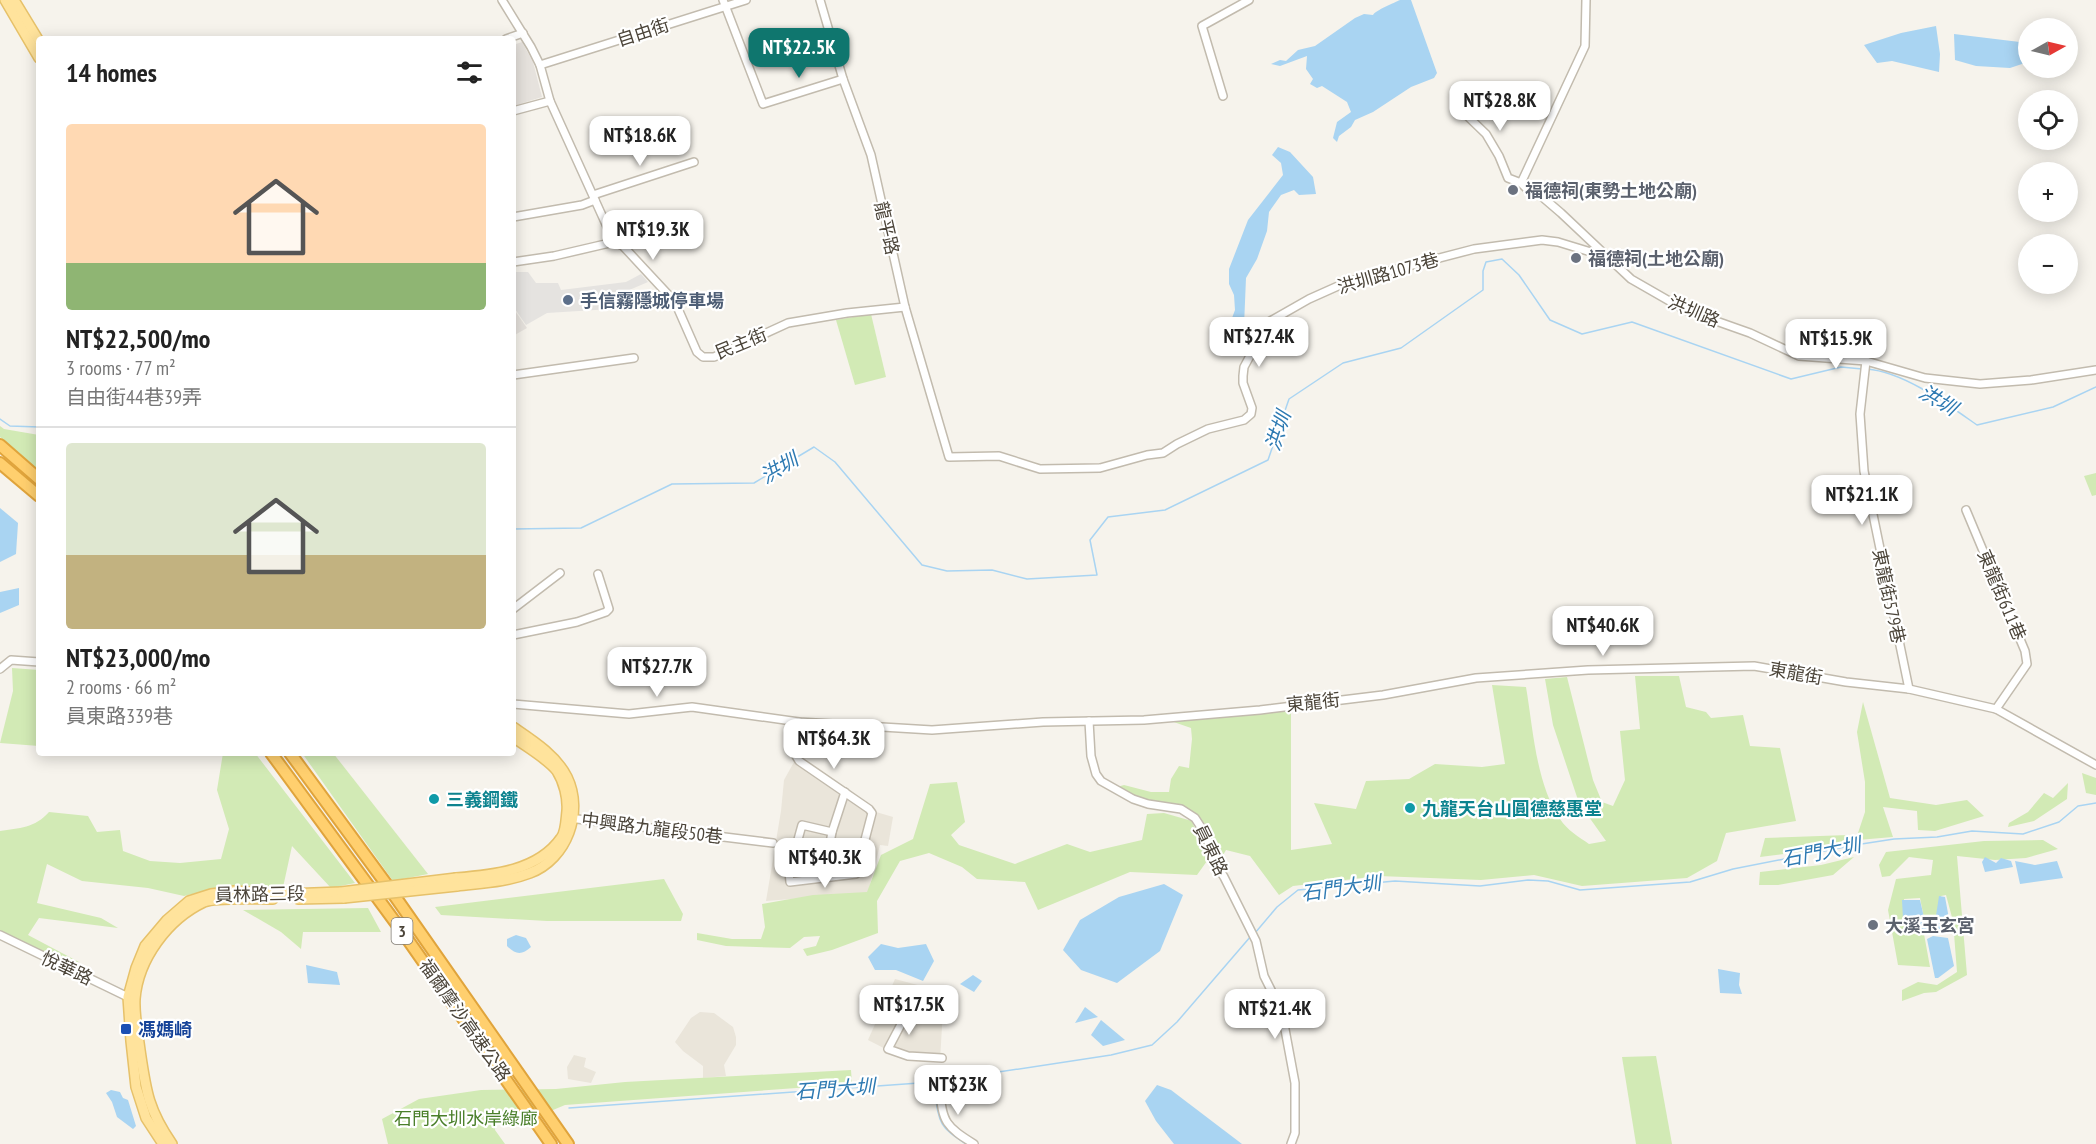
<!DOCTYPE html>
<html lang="en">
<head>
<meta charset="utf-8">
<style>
	:root { --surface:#fff; --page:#f6f6f6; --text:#222; --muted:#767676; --line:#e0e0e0; --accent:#0f766e }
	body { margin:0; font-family:"PT Sans Narrow","Noto Sans TC",sans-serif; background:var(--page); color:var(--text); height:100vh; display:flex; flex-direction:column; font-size:22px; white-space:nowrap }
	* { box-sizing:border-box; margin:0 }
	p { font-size:20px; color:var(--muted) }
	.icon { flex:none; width:33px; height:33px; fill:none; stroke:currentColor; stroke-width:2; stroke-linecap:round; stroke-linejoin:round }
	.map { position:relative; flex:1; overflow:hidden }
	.panel { position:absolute; left:36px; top:36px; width:480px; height:720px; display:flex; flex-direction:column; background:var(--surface); border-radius:6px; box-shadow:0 3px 15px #0003 }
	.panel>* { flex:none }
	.needle { width:39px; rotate:82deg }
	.tools { position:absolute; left:2018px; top:18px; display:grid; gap:12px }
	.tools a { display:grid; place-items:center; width:60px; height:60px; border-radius:50%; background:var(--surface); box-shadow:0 3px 15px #0003; font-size:30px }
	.price { position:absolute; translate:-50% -51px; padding:0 14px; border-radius:12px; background:#fff; color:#222; font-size:20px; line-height:39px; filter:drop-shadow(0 2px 3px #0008) }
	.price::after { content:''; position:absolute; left:50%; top:36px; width:18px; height:14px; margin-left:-9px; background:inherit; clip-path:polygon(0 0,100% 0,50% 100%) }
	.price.active { background:var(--accent); color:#fff }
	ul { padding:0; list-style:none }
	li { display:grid; align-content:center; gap:12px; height:318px; padding:0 30px }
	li+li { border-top:2px solid var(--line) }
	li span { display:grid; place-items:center; height:186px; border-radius:6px; color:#555 }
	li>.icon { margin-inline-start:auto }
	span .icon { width:108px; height:108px; fill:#fffc; stroke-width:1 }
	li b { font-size:26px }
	h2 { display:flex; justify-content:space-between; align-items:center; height:72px; padding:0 30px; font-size:26px }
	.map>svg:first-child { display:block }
	.residential { fill:#eae5da }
	.industrial { fill:#e6e2dd }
	.green { fill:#d2eab5 }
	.parking { fill:#e5e3e0 }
	.water { fill:#a9d4f2 }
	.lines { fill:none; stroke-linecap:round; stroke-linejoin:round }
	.stream { stroke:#a9d4f2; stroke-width:1.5 }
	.minor-casing { stroke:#c2bbae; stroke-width:10 }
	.major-casing { stroke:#e6c16a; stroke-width:12 }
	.highway-casing { stroke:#e0a43c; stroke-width:14 }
	.minor { stroke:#fff; stroke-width:7 }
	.major { stroke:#ffe39c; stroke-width:9 }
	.highway { stroke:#ffcf6e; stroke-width:10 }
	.major-bridge-casing { stroke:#e6c16a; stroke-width:12; stroke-linecap:butt }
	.major-bridge { stroke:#ffe39c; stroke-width:9 }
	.worship-dot { fill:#6b7280; stroke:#fff; stroke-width:2 }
	.service-dot { fill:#5c6f8a; stroke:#fff; stroke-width:2 }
	.culture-dot { fill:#0f9aa8; stroke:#fff; stroke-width:2 }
	.transit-dot { fill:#1a4fb4; stroke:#fff; stroke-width:2 }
	.labels { text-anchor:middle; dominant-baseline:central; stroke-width:4.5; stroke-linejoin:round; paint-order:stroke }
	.shield { fill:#fff; stroke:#817c74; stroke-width:1.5 }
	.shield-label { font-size:16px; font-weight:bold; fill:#4b4439 }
	.street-label { font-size:18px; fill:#4b4439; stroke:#fff }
	.worship-label { font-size:18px; font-weight:bold; fill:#5b616d; stroke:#fff; text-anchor:start }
	.service-label { font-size:18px; font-weight:bold; fill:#4e5e75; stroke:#fff; text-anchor:start }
	.culture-label { font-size:18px; font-weight:bold; fill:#0d838f; stroke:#fff; text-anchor:start }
	.transit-label { font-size:18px; font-weight:bold; fill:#164399; stroke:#fff; text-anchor:start }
	.park-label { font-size:18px; fill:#4a7f2a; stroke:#fff }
	.water-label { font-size:20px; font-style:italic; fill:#2e7ab2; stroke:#fff }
</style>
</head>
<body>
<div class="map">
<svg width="2096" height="1144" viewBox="0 0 2096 1144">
	<rect width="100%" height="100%" fill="#f6f3ec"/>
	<!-- residential -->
	<g class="residential">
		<path d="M794 762 866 809 893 817 888 846 880 845 868 893 766 901 781 811 784 780Z"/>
		<path d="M895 979 944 992 940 1061 925 1062 905 1059 868 1040Z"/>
		<path d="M700 1012 714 1013 733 1027 736 1037V1045L724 1065 726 1076 703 1078V1066L683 1051 675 1042 691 1018Z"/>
		<path d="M574 1055 586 1058 584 1067 596 1072 591 1083 568 1079 567 1067Z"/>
	</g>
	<!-- industrial -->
	<g class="industrial">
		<path d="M522 42 533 62 542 97 513 106V45Z"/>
		<path d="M513 308 527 328 513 336Z"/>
	</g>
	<!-- green -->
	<g class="green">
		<path d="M871 314 886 377 855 385 836 320Z"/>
		<path d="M0 426 4 429 39 435V472L0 437Z"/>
		<path d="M2096 473V495L2092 496 2084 476Z"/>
		<path d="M12 668 39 670V746L0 743 13 691Z"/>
		<path d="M1635 676H1679L1686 707 1706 712 1711 718 1743 715 1750 746 1780 748 1796 821 1726 833 1717 861 1687 878 1582 886 1534 875 1481 880 1379 876 1293 886 1279 895 1250 856 1226 850 1219 862 1208 826 1178 804 1141 799 1117 787 1124 785 1151 792H1169L1171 779 1179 766 1189 768 1192 739 1191 728 1168 720 1291 708V850L1332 844 1314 803 1356 809 1366 781 1409 779 1435 764 1482 767 1505 764 1492 685 1526 687C1533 728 1536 784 1560 819 1567 830 1579 837 1589 844L1606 841 1579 803 1553 725 1545 679 1567 677 1593 780 1602 802 1613 806 1625 780 1620 731 1640 729Z"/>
		<path d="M1863 702 1890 798 1936 805 1967 800 1984 816 1935 831 1918 830 1917 811 1883 807 1893 837 1858 840V833L1865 812V782L1857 732Z"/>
		<path d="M223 753H255L355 883 331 888 292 846 282 892H201L184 896 148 888 82 881 47 864 37 903 101 918 118 928 39 918 28 935 79 962 65 964 0 933V831C19 828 35 828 49 812L88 816 97 832 120 830 123 851 150 861 180 863 221 859 229 829 217 790Z"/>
		<path d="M302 753H333L428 874 393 881Z"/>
		<path d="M2082 773 2096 778V795L2086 793Z"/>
		<path d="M957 782 965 822 951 835 959 845 1015 864 1067 844 1090 852 1142 840 1147 814 1164 813 1192 821 1207 861 1197 875 1130 872 1038 910 1025 882 977 879 962 867 929 853 900 861 877 901 878 933 832 950 807 956 803 949 816 946 820 936 804 937 790 948 726 946 697 940V933L732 939H761L765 927 762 904 813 895 867 892 881 855 913 839 930 784Z"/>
		<path d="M2068 783 2067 799 2034 821 2008 827 2009 823 2028 812 2044 793 2053 798Z"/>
		<path d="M1848 835V841L1799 852 1760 857 1765 838Z"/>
		<path d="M2043 840 2058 849 2026 858 1995 860 1957 856 1967 975 1936 992 1924 993 1902 1001V990L1918 982 1937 985 1957 972 1953 921 1946 895 1941 896 1937 916 1924 918 1920 898 1904 899 1906 927 1924 934 1930 967 1898 965 1888 910 1896 879 1931 875 1933 860 1909 857 1890 876 1882 877 1879 865 1886 852 1984 841Z"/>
		<path d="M1854 857 1833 875 1778 885H1759L1760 872 1821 865Z"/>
		<path d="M664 879 683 914 681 921H547L441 915 435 907Z"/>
		<path d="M368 908 381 932H303L301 949 281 932 243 910Z"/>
		<path d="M1656 1056 1672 1144H1636L1622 1057Z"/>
		<path d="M851 1070 852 1084 565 1105 553 1110 496 1114 495 1130 505 1144H388L382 1119 419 1099 481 1090 556 1089 625 1082Z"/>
	</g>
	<!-- parking -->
	<path class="parking" d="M513 272H528L536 283H558L561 290 626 282 641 274 648 282 620 294 627 308 547 313 526 325 513 306Z"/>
	<!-- water -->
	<g class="water">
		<path d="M1400 0H1411L1437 73 1434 78 1411 87 1373 112 1355 120 1351 127 1339 136 1337 142 1333 138 1337 122 1351 112 1347 102 1322 86 1317 88 1310 84 1313 79 1306 69 1307 56 1280 66 1271 64 1280 60 1286 61 1298 50 1315 46 1355 18 1364 14 1373 15C1376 10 1394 3 1400 0Z"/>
		<path d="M1936 26 1940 54 1939 72 1892 61 1877 63 1864 45 1901 33Z"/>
		<path d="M1954 34 2028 43V62L2010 68 1976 66 1955 60Z"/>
		<path d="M1278 147 1290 152 1313 177 1316 194 1299 195 1294 190 1281 195 1269 212 1267 231 1257 259 1246 278 1244 326 1235 324 1229 326 1235 310 1234 295 1229 284V269L1248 220 1283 175 1281 163 1272 155Z"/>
		<path d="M0 508 18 523 16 554 0 562Z"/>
		<path d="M19 588V605L0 613V592Z"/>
		<path d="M1985 857 1996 863 2001 858 2011 861 2013 867 1985 872 1982 862Z"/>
		<path d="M2015 861 2035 865 2057 861 2063 878 2020 884Z"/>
		<path d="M1164 884 1183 895 1160 951 1117 983 1081 970 1063 950 1080 920 1119 897Z"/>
		<path d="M1939 896 1945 897 1950 924 1949 931H1924L1908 926 1903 919 1902 900H1920L1925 922H1935Z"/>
		<path d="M516 935 526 938 531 947C522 955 516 955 507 946V939Z"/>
		<path d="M1933 936 1948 938 1954 966 1938 978H1935L1927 939Z"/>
		<path d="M881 944 898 948 926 944 934 961 923 981 896 970H875L868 957Z"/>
		<path d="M306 965 337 972 340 985 308 983Z"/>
		<path d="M1718 969 1740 973 1739 985 1742 994 1720 993Z"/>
		<path d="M973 975 982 981 974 992 960 984Z"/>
		<path d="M1085 1007 1098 1017 1075 1023Z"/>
		<path d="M1101 1020 1125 1040 1103 1046 1091 1035Z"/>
		<path d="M1157 1085 1171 1090 1242 1144H1174L1156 1121 1145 1101Z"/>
		<path d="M111 1090 120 1092 123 1098 128 1100 136 1126 133 1129 117 1117 112 1102 106 1093Z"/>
	</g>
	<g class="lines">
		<!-- stream -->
		<g class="stream">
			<path d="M1867 369C1904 372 1947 404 1977 425L2053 407 2096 387"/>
			<path d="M0 419 10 426 39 427"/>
			<path d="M513 529 581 528 672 484 754 483 814 447 835 462 922 565 947 571 992 570 1027 579 1097 575 1090 540 1108 517 1165 510 1268 460 1289 399 1343 363 1401 348 1483 290V271L1486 262 1502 259 1519 275 1550 320 1582 334 1632 322 1791 379 1841 367 1862 369"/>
			<path d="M1255 933 1277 907 1298 890 1395 881 1480 886 1528 880 1548 881 1580 890 1690 882 1733 869 1855 845 1894 839 1937 837 1972 831 2023 834 2059 822 2078 806 2096 803"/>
			<path d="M935 1093C939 1124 940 1127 966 1144"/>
			<path d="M569 1108 933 1082 1111 1055 1152 1045 1177 1022 1251 936"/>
		</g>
		<!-- minor casing -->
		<g class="minor-casing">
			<g id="minor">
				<path d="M502 0 531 47 540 65 550 101 614 242 623 246 675 302 697 352 703 357H714L788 323 847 313 905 307"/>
				<path d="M723 0 763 104 843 79"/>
				<path d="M820 0 843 79 871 155 905 307 949 457 999 456 1040 469 1100 468 1147 455 1163 453 1177 444 1208 429 1244 420 1251 414 1252 408 1243 383V376L1244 367 1251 354 1256 333 1265 324 1309 299 1347 282 1474 249 1542 240 1558 242 1604 256"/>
				<path d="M1586 0 1585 46 1521 183 1528 190 1540 195 1561 213 1631 279 1685 310 1750 333 1799 356 1866 361 1925 378 1980 384 2031 380 2096 370"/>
				<path d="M506 39 523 33"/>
				<path d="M540 65 746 0"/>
				<path d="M1223 96 1202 26 1249 0"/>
				<path d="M1458 107 1486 134 1499 156 1508 178 1521 183"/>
				<path d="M513 111 550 101"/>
				<path d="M593 195 694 162"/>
				<path d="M513 217 582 205 595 200"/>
				<path d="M513 262 554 256 614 242"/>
				<path d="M1866 361 1860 414 1864 471 1909 689"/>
				<path d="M513 375 634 358"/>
				<path d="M1966 510 2025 651 2027 664 1996 709"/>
				<path d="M513 609 560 573"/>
				<path d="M513 635 577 622 606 612 609 609 598 574"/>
				<path d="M0 669 11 660 39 662"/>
				<path d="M513 704 629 714 692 707 799 722 932 730 1043 722 1144 720 1260 710 1383 695 1476 678 1588 670 1754 666 1846 682 1909 689 1996 709 2096 765"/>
				<path d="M1089 721 1091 756 1096 774 1101 781 1133 799 1148 804 1181 809 1195 818 1206 835 1213 860 1224 877 1256 941 1264 976 1278 1004 1284 1024 1295 1083V1133L1291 1144"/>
				<path d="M799 722 796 756 799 761 869 809 872 813 856 874 790 882 789 872 802 825 832 832"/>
				<path d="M569 818 773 843"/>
				<path d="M824 877 832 832 845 792"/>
				<path d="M0 935 130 998"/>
				<path d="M918 992 888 1049 908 1056 942 1058"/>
				<path d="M940 1088C941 1122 947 1127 974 1144"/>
			</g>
		</g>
		<!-- major casing -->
		<g class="major-casing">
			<g id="major">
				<path d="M5 0 39 58"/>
				<path d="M14 0 39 41"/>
				<path d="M456 878C493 875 538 871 561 838 566 832 566 819 567 811 568 798 564 782 557 771 548 759 525 746 513 737"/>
				<path d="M457 886C481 883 507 882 530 873 567 859 584 812 567 777 556 755 532 740 513 727"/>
				<path d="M298 899 344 898"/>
				<path d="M163 1144 146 1118 136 1087 131 1041 128 997 136 968 145 946 167 920 189 901 211 894 234 891 287 894 341 892"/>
				<path d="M172 1144C148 1109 146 1091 140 1050 138 1034 134 1015 135 999 138 959 168 919 204 902 216 897 257 899 273 899"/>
			</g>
		</g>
		<!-- highway casing -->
		<g class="highway-casing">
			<g id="highway">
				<path d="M0 445 39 479"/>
				<path d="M0 463 39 496"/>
				<path d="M271 753 401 930 551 1144"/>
				<path d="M290 753 387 885 568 1144"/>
			</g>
		</g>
		<!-- minor -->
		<use href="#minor" class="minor"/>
		<!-- major -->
		<use href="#major" class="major"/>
		<!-- highway -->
		<use href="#highway" class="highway"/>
		<!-- major-bridge casing -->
		<g class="major-bridge-casing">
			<g id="major-bridge">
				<path d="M341 892 456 878"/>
				<path d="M344 898 457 886"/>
			</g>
		</g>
		<!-- major-bridge -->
		<use href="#major-bridge" class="major-bridge"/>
	</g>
	<!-- markers -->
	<g class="worship-dot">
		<circle cx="1513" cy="190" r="6"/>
		<circle cx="1576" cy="258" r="6"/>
		<circle cx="1873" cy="925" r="6"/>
	</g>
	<circle class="service-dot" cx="568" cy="300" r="6"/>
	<g class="culture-dot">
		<circle cx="434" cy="799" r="6"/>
		<circle cx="1410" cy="808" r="6"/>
	</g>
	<rect class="transit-dot" x="120" y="1023" width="12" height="12" rx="3"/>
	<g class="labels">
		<!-- shield labels -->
		<rect class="shield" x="391.5" y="918" width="21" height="26" rx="4.5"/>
		<g class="shield-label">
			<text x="402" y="931">3</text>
		</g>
		<!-- street labels -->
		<g class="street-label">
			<text transform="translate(643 32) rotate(-18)">自由街</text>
			<text transform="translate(887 228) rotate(77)">龍平路</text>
			<text transform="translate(1388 273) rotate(-16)">洪圳路1073巷</text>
			<text transform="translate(1694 311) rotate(23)">洪圳路</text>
			<text transform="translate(741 343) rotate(-22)">民主街</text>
			<text transform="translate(2002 595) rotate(67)">東龍街611巷</text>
			<text transform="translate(1889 596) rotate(78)">東龍街579巷</text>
			<text transform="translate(1796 673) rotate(10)">東龍街</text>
			<text transform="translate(1313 702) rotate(-6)">東龍街</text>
			<text transform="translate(652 828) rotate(7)">中興路九龍段50巷</text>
			<text transform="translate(1211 850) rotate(64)">員東路</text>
			<text transform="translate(260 894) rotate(-1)">員林路三段</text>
			<text transform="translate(67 968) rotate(25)">悅華路</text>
			<text transform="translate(465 1020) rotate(55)">福爾摩沙高速公路</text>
		</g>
		<!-- worship labels -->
		<g class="worship-label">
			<text x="1525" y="190">福德祠(東勢土地公廟)</text>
			<text x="1588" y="258">福德祠(土地公廟)</text>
			<text x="1885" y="925">大溪玉玄宮</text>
		</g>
		<!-- service labels -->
		<g class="service-label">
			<text x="580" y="300">手信霧隱城停車場</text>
		</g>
		<!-- culture labels -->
		<g class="culture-label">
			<text x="446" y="799">三義鋼鐵</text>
			<text x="1422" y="808">九龍天台山圓德慈惠堂</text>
		</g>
		<!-- transit labels -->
		<g class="transit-label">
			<text x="138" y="1029">馮媽崎</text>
		</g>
		<!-- park labels -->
		<g class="park-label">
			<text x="466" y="1118">石門大圳水岸綠廊</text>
		</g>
		<!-- water labels -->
		<g class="water-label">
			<text transform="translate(1938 400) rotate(30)">洪圳</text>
			<text transform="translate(1278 431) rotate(-72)">洪圳</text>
			<text transform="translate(779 468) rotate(-31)">洪圳</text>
			<text transform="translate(1821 852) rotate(-11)">石門大圳</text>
			<text transform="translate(1341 888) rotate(-8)">石門大圳</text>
			<text transform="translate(835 1089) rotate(-4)">石門大圳</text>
		</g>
	</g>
</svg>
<div class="tools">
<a><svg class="needle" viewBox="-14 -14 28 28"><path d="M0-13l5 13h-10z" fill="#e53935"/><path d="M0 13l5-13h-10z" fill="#767676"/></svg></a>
<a><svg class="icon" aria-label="locate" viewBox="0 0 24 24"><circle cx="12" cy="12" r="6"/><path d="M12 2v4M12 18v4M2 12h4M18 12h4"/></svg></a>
<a>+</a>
<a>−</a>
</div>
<b class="price active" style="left:799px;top:79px">NT$22.5K</b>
<b class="price" style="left:1500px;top:132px">NT$28.8K</b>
<b class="price" style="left:640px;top:167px">NT$18.6K</b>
<b class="price" style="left:653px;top:261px">NT$19.3K</b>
<b class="price" style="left:1259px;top:368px">NT$27.4K</b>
<b class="price" style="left:1836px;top:370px">NT$15.9K</b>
<b class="price" style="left:1862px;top:526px">NT$21.1K</b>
<b class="price" style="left:1603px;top:657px">NT$40.6K</b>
<b class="price" style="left:657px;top:698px">NT$27.7K</b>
<b class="price" style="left:834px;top:770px">NT$64.3K</b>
<b class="price" style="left:825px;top:889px">NT$40.3K</b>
<b class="price" style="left:909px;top:1036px">NT$17.5K</b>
<b class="price" style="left:1275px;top:1040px">NT$21.4K</b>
<b class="price" style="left:958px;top:1116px">NT$23K</b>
<section class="panel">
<h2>14 homes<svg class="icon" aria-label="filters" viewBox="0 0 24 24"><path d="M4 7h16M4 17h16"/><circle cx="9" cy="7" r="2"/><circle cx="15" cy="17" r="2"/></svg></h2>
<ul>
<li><span style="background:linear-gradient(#ffd9b3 75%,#8fb573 0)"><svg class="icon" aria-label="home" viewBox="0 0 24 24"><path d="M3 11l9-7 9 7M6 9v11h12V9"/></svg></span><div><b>NT$22,500/mo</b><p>3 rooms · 77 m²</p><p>自由街44巷39弄</p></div></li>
<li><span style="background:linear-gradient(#dfe7d0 60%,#c2b280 0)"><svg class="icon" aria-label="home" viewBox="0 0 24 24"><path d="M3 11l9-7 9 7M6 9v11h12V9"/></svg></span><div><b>NT$23,000/mo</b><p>2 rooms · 66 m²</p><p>員東路339巷</p></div></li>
</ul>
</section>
</div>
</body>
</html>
